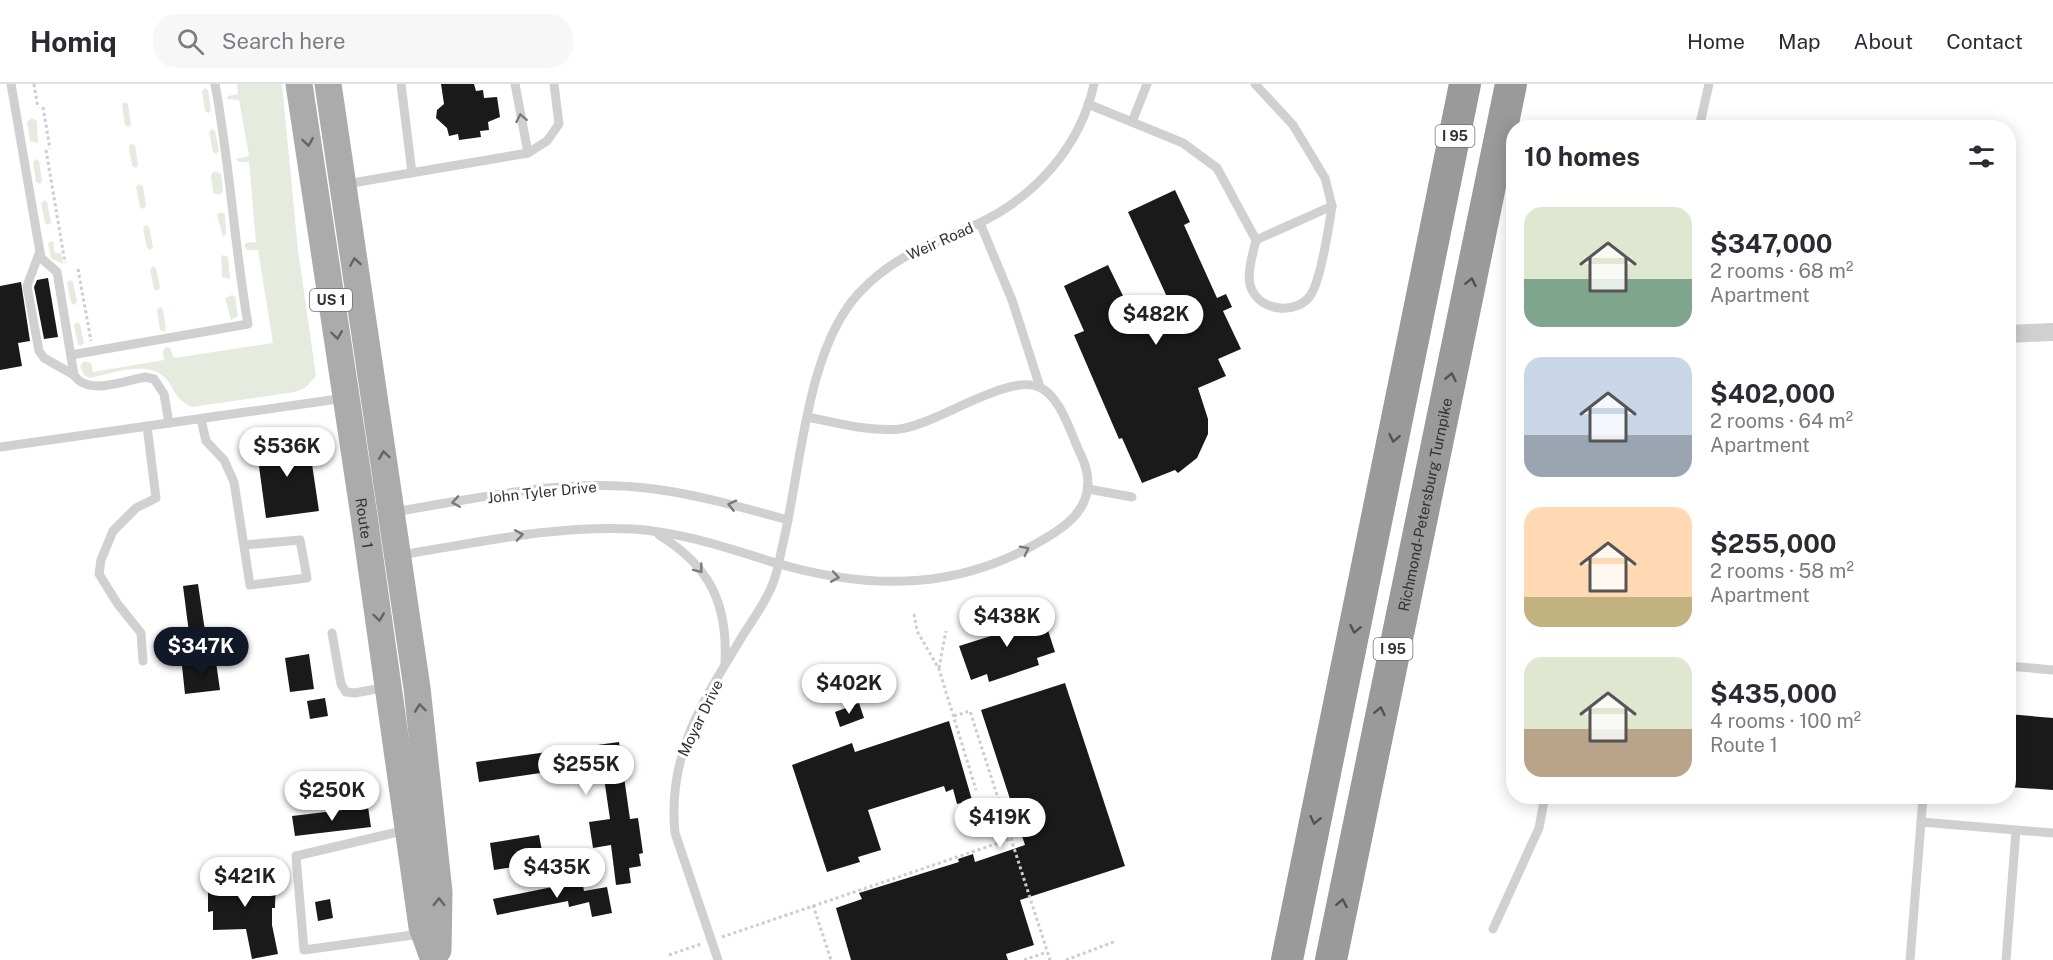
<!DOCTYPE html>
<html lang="en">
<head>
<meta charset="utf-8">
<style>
	:root { --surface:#fff; --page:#f7f7f7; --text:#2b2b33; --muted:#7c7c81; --line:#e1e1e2; --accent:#111827 }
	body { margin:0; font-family:"Public Sans",sans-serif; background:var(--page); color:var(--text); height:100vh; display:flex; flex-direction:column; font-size:22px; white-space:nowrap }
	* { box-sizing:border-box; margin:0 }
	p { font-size:20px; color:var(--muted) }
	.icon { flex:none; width:33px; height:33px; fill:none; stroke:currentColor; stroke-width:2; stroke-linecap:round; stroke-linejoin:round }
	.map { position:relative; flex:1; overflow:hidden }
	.drawer { position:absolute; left:1506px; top:36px; width:510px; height:684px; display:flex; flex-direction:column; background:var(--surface); border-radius:24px; box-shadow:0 3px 15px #0003 }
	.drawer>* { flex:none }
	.price { position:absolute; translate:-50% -51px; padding:0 14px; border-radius:21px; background:#fff; color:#222; font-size:20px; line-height:39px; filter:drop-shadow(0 2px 3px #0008) }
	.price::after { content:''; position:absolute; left:50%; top:36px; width:18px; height:14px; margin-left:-9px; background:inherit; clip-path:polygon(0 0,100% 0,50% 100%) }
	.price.current { background:var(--accent); color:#fff }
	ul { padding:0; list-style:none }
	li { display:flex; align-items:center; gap:18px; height:150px; padding:0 18px }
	li span { display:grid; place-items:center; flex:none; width:168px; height:120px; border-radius:18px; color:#555 }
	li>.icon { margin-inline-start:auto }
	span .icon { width:72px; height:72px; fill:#fffc; stroke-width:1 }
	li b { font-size:26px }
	h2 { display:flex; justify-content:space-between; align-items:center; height:72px; padding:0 18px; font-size:26px }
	header { display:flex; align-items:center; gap:36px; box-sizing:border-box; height:84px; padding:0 30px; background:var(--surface); border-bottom:2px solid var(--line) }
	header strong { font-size:28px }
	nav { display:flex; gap:33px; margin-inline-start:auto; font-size:21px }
	.search { width:420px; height:54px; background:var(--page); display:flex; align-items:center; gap:15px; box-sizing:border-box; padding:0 21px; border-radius:24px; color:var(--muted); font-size:22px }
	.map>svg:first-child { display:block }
	.green { fill:#e5ecdf }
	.building { fill:#1a1a1a }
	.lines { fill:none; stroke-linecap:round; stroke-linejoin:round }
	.path { stroke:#cdcdcd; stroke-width:3; stroke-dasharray:3 3; stroke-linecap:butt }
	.lane { stroke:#d0d0d0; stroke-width:9 }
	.street { stroke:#d0d0d0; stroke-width:18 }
	.primary { stroke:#ababab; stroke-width:27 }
	.highway { stroke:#9a9a9a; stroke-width:32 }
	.oneway { stroke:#7a7a7a }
	.oneway2 { stroke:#636363 }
	.oneway3 { stroke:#525252 }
	.labels { text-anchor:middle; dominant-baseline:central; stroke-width:6; stroke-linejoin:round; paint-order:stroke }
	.shield { fill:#fff; stroke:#707070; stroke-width:1.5 }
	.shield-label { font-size:14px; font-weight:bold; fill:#333 }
	.street-label { font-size:15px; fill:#333; stroke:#fff }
</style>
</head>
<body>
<header>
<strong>Homiq</strong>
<div class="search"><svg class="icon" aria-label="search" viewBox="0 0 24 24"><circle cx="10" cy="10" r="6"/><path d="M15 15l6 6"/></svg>Search here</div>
<nav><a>Home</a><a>Map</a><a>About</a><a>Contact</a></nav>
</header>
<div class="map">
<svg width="2053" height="876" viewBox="0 0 2053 876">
	<rect width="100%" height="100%" fill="#fff"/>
	<!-- green -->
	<g class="green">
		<path d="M237 0H282L298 166 316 292 305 304 295 308 192 323C171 313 177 305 164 293 147 276 110 290 90 294L84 291 80 282 84 277 91 279 93 288 164 276 163 267 166 263 170 264 174 274 273 259 258 166H247L244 162 246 159 256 158 249 78H239L236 75 249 72 239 16 227 15 228 12 238 10Z"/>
		<path d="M205 4 208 6 211 26 209 29 205 27 202 7Z"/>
		<path d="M124 18 128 20 131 40 129 43 125 41 122 21Z"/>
		<path d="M32 34 37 37 38 59 30 57 27 38Z"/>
		<path d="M212 45 215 47 219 67 216 70 213 68 209 48Z"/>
		<path d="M131 60 135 61 138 81 136 84 132 82 129 63Z"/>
		<path d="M36 75 39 77 42 97 40 100 36 98 33 78Z"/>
		<path d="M214 87 221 90 223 107 220 111 213 109 211 91Z"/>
		<path d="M139 100 143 102 146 122 143 125 140 123 136 103Z"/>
		<path d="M44 116 47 118 51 138 48 141 45 139 41 120Z"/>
		<path d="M220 128 225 130 226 150 223 153 217 131Z"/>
		<path d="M146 141 149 143 153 163 150 166 147 164 143 144Z"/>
		<path d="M53 157 55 169H61L63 180 51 174 48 159Z"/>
		<path d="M221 171 228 173 230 195 222 193Z"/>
		<path d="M153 182 156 184 160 204 157 207 154 205 150 186Z"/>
		<path d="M70 196 73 198 77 218 74 221 71 219 67 199Z"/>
		<path d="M232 211 235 213 238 232 231 236 225 214Z"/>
		<path d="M160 223 163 225 166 245 164 248 160 246 157 226Z"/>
		<path d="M77 238 80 240 84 259 81 262 78 261 74 241Z"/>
	</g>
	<!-- building -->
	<g class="building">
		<path d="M441 0H474L476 7 483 6 484 14 497 13 500 33 488 38 489 46 480 47 481 53 459 56 458 50 449 52 447 44 436 34 437 26 444 20Z"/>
		<path d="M1175 106 1190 138 1184 141 1217 214 1226 210 1232 223 1223 227 1241 265 1218 275 1226 292 1198 304 1208 335V350L1197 374 1178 389 1175 386 1142 399 1122 354 1119 355 1074 251 1084 247 1064 202 1108 181 1126 218 1119 221 1130 245 1173 226 1128 128Z"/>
		<path d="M48 194 58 253 44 255 34 203 37 196Z"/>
		<path d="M21 198 30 257 18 259 22 282 0 286V202Z"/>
		<path d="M308 353 319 427 266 434 256 360Z"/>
		<path d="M198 500 205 547 189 549 183 502Z"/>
		<path d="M1002 524 1009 546 1044 534 1055 568 1037 574 1039 581 989 598 987 590 971 596 959 562 994 551 986 529Z"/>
		<path d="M309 570 314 605 290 608 285 574Z"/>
		<path d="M216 578 220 606 185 610 182 582Z"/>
		<path d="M1065 599 1125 782 1020 816 1034 861 1006 870 1008 876H851L836 824 862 815 859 809 959 778 958 775 973 770 975 778 1025 761 981 626Z"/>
		<path d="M325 614 328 632 310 635 307 617Z"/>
		<path d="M859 619 864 634 840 643 835 628Z"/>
		<path d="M2008 630 2053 634V706L2008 703Z"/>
		<path d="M949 637 972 716 957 720 953 705 946 708 944 702 868 726 881 766 858 773 860 778 827 788 792 681 852 659 855 668Z"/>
		<path d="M619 658 630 735 638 734 643 769 639 770 641 782 629 784 631 799 616 801 611 761 593 764 589 738 610 735 602 680 479 698 476 678Z"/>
		<path d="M368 723 371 743 295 752 292 732Z"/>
		<path d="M539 751 544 778 494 786 490 759Z"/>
		<path d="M208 789 276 790 275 824H272V841L278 870 252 875 246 845 213 846V827L208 828Z"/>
		<path d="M582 797 584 807 607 803 612 829 592 833 589 818 569 823 568 817 497 831 493 815Z"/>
		<path d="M330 815 333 834 318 837 315 818Z"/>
	</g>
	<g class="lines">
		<!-- path -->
		<g class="path">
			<path d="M34 0 38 24"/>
			<path d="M43 23 50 65"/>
			<path d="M46 66 65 179"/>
			<path d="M78 185 91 257"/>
			<path d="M914 530 917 547 939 585 976 706"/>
			<path d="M939 584 946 547"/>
			<path d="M954 632 970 627 1050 876"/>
			<path d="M813 821 831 876"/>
			<path d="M722 853 1010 755"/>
			<path d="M669 871 701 860"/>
			<path d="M1024 876 1047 868"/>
			<path d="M1066 876 1116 857"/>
		</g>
		<!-- lane -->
		<g class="lane">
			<path d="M11 0 41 174 57 188 74 291C87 312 124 297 145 293L154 295 164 310 169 339"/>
			<path d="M401 0 412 89"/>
			<path d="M515 0 528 69"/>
			<path d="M1088 20 1183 59 1217 84 1256 156 1332 122 1325 94 1293 41 1255 0"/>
			<path d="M1132 38 1147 0"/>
			<path d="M1699 44 1709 0"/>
			<path d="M346 100 528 69 547 57 559 40 554 0"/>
			<path d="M980 139 1012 216 1040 303"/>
			<path d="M1256 156C1253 170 1245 193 1252 206 1262 228 1297 230 1310 212 1321 197 1329 142 1332 122"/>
			<path d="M40 167 27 202 39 267 44 274 74 291"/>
			<path d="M71 271 248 240C234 160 230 80 215 0"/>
			<path d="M201 335 206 357 224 376 234 398 250 501 307 494 300 456 244 461"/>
			<path d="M0 363 345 314"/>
			<path d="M1088 405 1132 413"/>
			<path d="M394 428C479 414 568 393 654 405 700 411 744 424 788 436"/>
			<path d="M659 451C710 482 728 520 725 579"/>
			<path d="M400 471C477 459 554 441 633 445 682 448 730 465 776 479 875 508 966 506 1054 449 1084 430 1097 405 1081 371 1071 351 1061 312 1039 303 1009 289 937 340 900 345 871 348 837 339 808 333"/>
			<path d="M332 549 341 600 346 608 355 609 387 603"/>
			<path d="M143 577 141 549 117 519 99 490 101 476 113 447 136 424 156 414 147 342"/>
			<path d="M2008 582 2053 586"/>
			<path d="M1923 712 1921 738 2053 749"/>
			<path d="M406 746 296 772 304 866 420 850"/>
			<path d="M1493 845 1539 744 1545 712"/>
			<path d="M718 876 675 749C667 669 704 616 743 551 753 536 764 520 771 504 778 489 780 471 784 455 801 381 807 266 858 210 894 171 930 161 975 141 1034 114 1080 64 1094 0"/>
			<path d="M1910 876 1921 738"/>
			<path d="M2006 876 2016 746"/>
		</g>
		<!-- street -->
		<path class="street" d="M2008 250 2053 248"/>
		<!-- primary -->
		<g class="primary">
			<path id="s1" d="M299 0 364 432 422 843 434 876"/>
			<path d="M328 0 417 604 439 808 438 866"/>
		</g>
		<!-- highway -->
		<g class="highway">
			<path d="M1287 876 1465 0"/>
			<path id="s2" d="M1331 876 1511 0"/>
		</g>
	</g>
	<!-- one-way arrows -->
	<defs><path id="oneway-chevron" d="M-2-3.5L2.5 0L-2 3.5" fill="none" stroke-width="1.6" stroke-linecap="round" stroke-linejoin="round" transform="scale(1.5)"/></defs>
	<g class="oneway">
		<use href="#oneway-chevron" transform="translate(521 34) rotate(-101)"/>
		<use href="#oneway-chevron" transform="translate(456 418) rotate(171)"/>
		<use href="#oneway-chevron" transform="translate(732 421) rotate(-166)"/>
		<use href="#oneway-chevron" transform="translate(519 451) rotate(-9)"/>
		<use href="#oneway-chevron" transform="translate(1025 466) rotate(-27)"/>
		<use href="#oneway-chevron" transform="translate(699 485) rotate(52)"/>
		<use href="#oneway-chevron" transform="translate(835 493) rotate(10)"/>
	</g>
	<g class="oneway2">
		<use href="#oneway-chevron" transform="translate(308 58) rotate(81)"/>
		<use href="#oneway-chevron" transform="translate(355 178) rotate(-99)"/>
		<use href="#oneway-chevron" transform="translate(337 251) rotate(82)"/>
		<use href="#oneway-chevron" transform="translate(384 371) rotate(-98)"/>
		<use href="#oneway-chevron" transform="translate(379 533) rotate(82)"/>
		<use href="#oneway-chevron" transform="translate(420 624) rotate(-97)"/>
		<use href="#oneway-chevron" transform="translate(439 818) rotate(-89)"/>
	</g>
	<g class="oneway3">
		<use href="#oneway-chevron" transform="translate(1471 198) rotate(-78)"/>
		<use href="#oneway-chevron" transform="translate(1451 293) rotate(-78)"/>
		<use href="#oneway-chevron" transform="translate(1394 354) rotate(102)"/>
		<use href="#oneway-chevron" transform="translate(1355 545) rotate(102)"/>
		<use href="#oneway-chevron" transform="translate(1380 627) rotate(-78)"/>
		<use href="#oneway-chevron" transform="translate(1315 736) rotate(102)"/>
		<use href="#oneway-chevron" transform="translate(1342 819) rotate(-79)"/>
	</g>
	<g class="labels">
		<!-- shield labels -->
		<g class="shield">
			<rect x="1435.5" y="41" width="39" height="22" rx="4.5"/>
			<rect x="310" y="205" width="42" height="22" rx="4.5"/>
			<rect x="1373.5" y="554" width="39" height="22" rx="4.5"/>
		</g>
		<g class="shield-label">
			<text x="1455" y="52">I 95</text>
			<text x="331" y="216">US 1</text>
			<text x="1393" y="565">I 95</text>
		</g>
		<!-- street labels -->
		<g class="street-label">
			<text transform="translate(940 157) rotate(-24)">Weir Road</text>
			<text transform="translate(542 408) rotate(-6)">John Tyler Drive</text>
			<text stroke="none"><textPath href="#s2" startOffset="465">Richmond-Petersburg Turnpike</textPath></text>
			<text stroke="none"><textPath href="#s1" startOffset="444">Route 1</textPath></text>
			<text transform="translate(700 634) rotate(-64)">Moyar Drive</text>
		</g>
	</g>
</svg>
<b class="price" style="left:1156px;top:262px">$482K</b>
<b class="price" style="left:287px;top:394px">$536K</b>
<b class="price" style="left:1007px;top:564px">$438K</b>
<b class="price current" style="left:201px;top:594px">$347K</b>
<b class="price" style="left:849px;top:631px">$402K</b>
<b class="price" style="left:586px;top:712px">$255K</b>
<b class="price" style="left:332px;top:738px">$250K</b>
<b class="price" style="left:1000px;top:765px">$419K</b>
<b class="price" style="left:557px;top:815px">$435K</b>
<b class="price" style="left:245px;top:824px">$421K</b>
<section class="drawer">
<h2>10 homes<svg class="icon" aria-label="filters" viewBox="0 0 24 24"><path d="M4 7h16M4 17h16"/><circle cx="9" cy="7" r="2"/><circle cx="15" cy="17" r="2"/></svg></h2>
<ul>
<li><span style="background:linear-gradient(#dfe7d0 60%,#7fa58c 0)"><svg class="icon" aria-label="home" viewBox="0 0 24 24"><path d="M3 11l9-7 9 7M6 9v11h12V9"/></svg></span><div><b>$347,000</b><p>2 rooms · 68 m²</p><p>Apartment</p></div></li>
<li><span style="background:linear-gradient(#c9d6e8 65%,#9aa5b1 0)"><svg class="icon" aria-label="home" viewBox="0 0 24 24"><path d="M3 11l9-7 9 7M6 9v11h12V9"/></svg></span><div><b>$402,000</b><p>2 rooms · 64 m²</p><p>Apartment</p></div></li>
<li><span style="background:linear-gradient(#ffd9b3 75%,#c2b280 0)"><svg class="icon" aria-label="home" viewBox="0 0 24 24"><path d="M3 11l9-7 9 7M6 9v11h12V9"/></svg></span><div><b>$255,000</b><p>2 rooms · 58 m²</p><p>Apartment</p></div></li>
<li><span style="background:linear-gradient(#dfe7d0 60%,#b9a48a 0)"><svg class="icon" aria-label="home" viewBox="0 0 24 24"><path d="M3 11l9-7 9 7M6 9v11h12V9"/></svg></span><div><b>$435,000</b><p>4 rooms · 100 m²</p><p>Route 1</p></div></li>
</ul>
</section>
</div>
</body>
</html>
